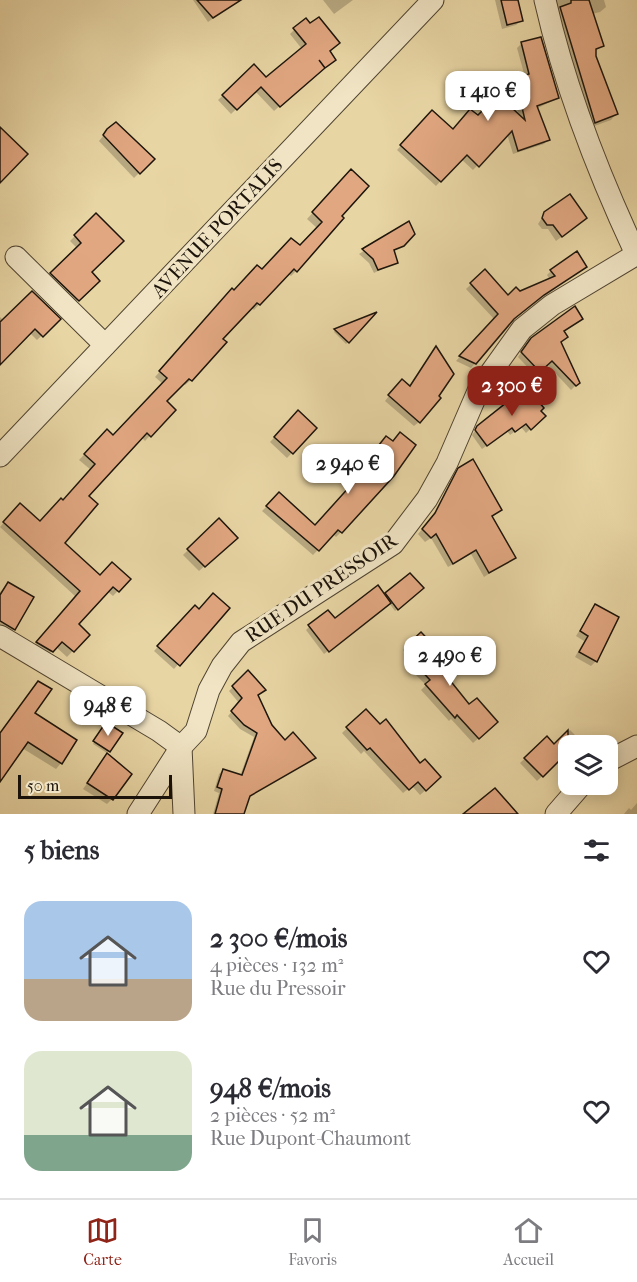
<!DOCTYPE html>
<html lang="fr">
<head>
<meta charset="utf-8">
<style>
	:root { --surface:#fff; --page:#f2f2f3; --text:#2b2b33; --muted:#7c7c81; --line:#e1e1e2; --accent:#8f2418 }
	body { margin:0; font-family:"IM FELL French Canon",serif; background:var(--page); color:var(--text); height:100vh; display:flex; flex-direction:column; font-size:22px; white-space:nowrap }
	* { box-sizing:border-box; margin:0 }
	p { font-size:20px; color:var(--muted) }
	.icon { flex:none; width:33px; height:33px; fill:none; stroke:currentColor; stroke-width:2; stroke-linecap:round; stroke-linejoin:round }
	.map { position:relative; height:814px; overflow:hidden }
	.drawer { display:flex; flex-direction:column; background:var(--surface); flex:1 }
	.drawer>* { flex:none }
	.tools { position:absolute; left:558px; top:735px; display:grid; gap:12px }
	.tools a { display:grid; place-items:center; width:60px; height:60px; border-radius:12px; background:var(--surface); box-shadow:0 3px 15px #0003; font-size:30px }
	.scale { position:absolute; left:18px; bottom:15px; width:154px; box-sizing:border-box; padding-left:6px; border:3px solid #1c140b; border-top:0; font-size:16px; line-height:21px; white-space:nowrap; color:#1c140b; -webkit-text-stroke:4px #f0e4c4; paint-order:stroke }
	.price { position:absolute; translate:-50% -51px; padding:0 14px; border-radius:12px; background:#fff; color:#222; font-size:20px; line-height:39px; filter:drop-shadow(0 2px 3px #0008) }
	.price::after { content:''; position:absolute; left:50%; top:36px; width:18px; height:14px; margin-left:-9px; background:inherit; clip-path:polygon(0 0,100% 0,50% 100%) }
	.price.active { background:var(--accent); color:#fff }
	ul { padding:0; list-style:none }
	li { display:flex; align-items:center; gap:18px; height:150px; padding:0 24px }
	li span { display:grid; place-items:center; flex:none; width:168px; height:120px; border-radius:18px; color:#555 }
	li>.icon { margin-inline-start:auto }
	span .icon { width:72px; height:72px; fill:#fffc; stroke-width:1 }
	li b { font-size:26px }
	h2 { display:flex; justify-content:space-between; align-items:center; height:72px; padding:0 24px; font-size:26px }
	.tab-bar { display:flex; justify-content:space-around; align-items:center; height:84px; border-top:2px solid var(--line); background:var(--surface); font-size:16px; color:var(--muted) }
	.tab-bar a { display:grid; justify-items:center; gap:3px }
	.tab-bar .active { color:var(--accent) }
	.map>svg:first-child { display:block }
	.shadow { fill:#0003 }
	.building { fill:#e1a781; stroke:#1c140b; stroke-width:1.5 }
	.lines { fill:none; stroke-linecap:round; stroke-linejoin:round }
	.minor-casing { stroke:#4f4431; stroke-width:23 }
	.minor { stroke:#f0e4c4; stroke-width:21 }
	.labels { text-anchor:middle; dominant-baseline:central; stroke-width:6; stroke-linejoin:round; paint-order:stroke }
	.street-label { font-size:20px; fill:#1c140b; stroke:#f0e4c4 }
</style>
</head>
<body>
<div class="map">
<svg width="637" height="814" viewBox="0 0 637 814">
	<rect width="100%" height="100%" fill="#e8d5a4"/>
	<filter id="stains"><feTurbulence type="fractalNoise" baseFrequency=".00333" numOctaves="4"/><feColorMatrix values="0 0 0 0 .2 0 0 0 0 .09 0 0 0 0 .02 0 0 0 .5 -.17"/></filter>
	<radialGradient id="worn" r=".72"><stop offset=".6" stop-color="#630" stop-opacity="0"/><stop offset="1" stop-color="#630" stop-opacity=".3"/></radialGradient>
	<!-- shadow -->
	<g class="shadow">
		<path d="M193 0H224L229 7 208 22Z"/>
		<path d="M323 0H353L334 14Z"/>
		<path d="M495 0H516L521 21 516 25 502 29Z"/>
		<path d="M550 0H604L606 7 600 12 592 14 602 46 594 52 616 114 611 120 589 128Z"/>
		<path d="M294 30 328 52 319 71 274 111 255 91 231 114 218 100 254 66 266 80 302 49 290 34Z"/>
		<path d="M540 39 558 98 536 109 548 139 544 144 513 154 507 134 473 170 461 159 436 186 397 150 432 112 453 131 478 117 519 116 511 84 525 77 517 48 521 44Z"/>
		<path d="M108 130 153 159 134 178 99 141Z"/>
		<path d="M351 171 296 271 291 276 288 274 254 310 251 307 221 339 191 380 185 385 183 383 165 401 174 410 145 441 141 437 87 496 62 543 99 577 129 579 113 596 107 591 77 624 88 635 67 657 56 647 46 657 32 648 76 597 0 527 15 510 40 523 63 502 91 470 79 460 107 431 113 437 163 384 155 377 227 296 300 247 317 228 307 219Z"/>
		<path d="M545 213 580 223 556 241 548 229H542L538 224Z"/>
		<path d="M96 215 90 272 98 280 73 305 47 279 77 248 70 241Z"/>
		<path d="M408 223 413 234 393 252 396 262 374 273 369 263 359 254Z"/>
		<path d="M585 267 510 322 471 368 456 361 494 319 466 289 485 271 508 297 550 280 547 275 551 271Z"/>
		<path d="M372 316 346 344 334 332 335 330Z"/>
		<path d="M0 317 4 321 59 319 37 340 30 333 0 363Z"/>
		<path d="M581 319 563 332 566 337 560 343 578 383 571 390 547 364 535 375 518 357 527 344Z"/>
		<path d="M435 348 419 422 414 426 385 401 397 386 409 387Z"/>
		<path d="M539 411 544 416 526 433 521 427 510 435 507 431 482 449 472 435 478 427Z"/>
		<path d="M298 412 315 428 287 458 270 442Z"/>
		<path d="M381 442H393L341 532 336 537 333 534 313 555 262 511 279 494 315 527 367 469 363 466Z"/>
		<path d="M459 470 514 557 484 577 471 554 448 567 431 538 425 542 418 534 431 519Z"/>
		<path d="M219 520 231 542 199 571 183 555Z"/>
		<path d="M410 575 422 588 395 611 389 603 324 654 306 630 309 627 335 621 384 596Z"/>
		<path d="M8 584 14 629 6 636 0 633V592Z"/>
		<path d="M595 606 596 661 591 666 575 657 584 641 576 636Z"/>
		<path d="M195 607 198 611 228 608 174 669 154 651Z"/>
		<path d="M408 646 469 706 496 722 473 743 451 719 449 721 421 690 426 685 412 671 417 666 403 650Z"/>
		<path d="M248 672 271 726 285 742 310 761 248 797 242 814H213L219 793 214 791 219 774 223 770 240 776 254 737 240 729 228 716 239 703 229 691Z"/>
		<path d="M38 682 33 714 61 763 56 769 22 748 0 777V733Z"/>
		<path d="M366 711 435 782 420 795 412 786 403 793 364 751 361 754 342 733Z"/>
		<path d="M104 726 109 751 107 753 93 744Z"/>
		<path d="M570 730 583 743 568 746V757L563 762 560 759 537 781 520 763 547 738 554 746Z"/>
		<path d="M107 755 122 766 112 799 107 804 83 789Z"/>
		<path d="M637 803V814H624L629 808 631 810Z"/>
	</g>
	<!-- building -->
	<g class="building">
		<path d="M197 0H241L213 18Z"/>
		<path d="M501 0H518L523 21 507 25Z"/>
		<path d="M571 0H589L604 46 596 49V56L618 114 595 123 560 7 571 3Z"/>
		<path d="M319 17 340 43 330 51 336 60 325 68 319 60 325 68 280 107 261 87 237 110 222 95 254 64 266 77 306 44 293 28 306 18 310 23Z"/>
		<path d="M541 37 559 98 537 106 550 140 518 151 512 131 479 167 467 155 441 182 400 145 432 110 453 129 470 109 478 115 498 95 525 120 515 78 529 74 521 42Z"/>
		<path d="M116 122 155 159 140 174 103 135 107 129Z"/>
		<path d="M0 127 28 154 0 183Z"/>
		<path d="M351 169 369 186 342 216 344 218 297 272 294 269 260 305 257 303 223 339 227 342 192 381 189 379 167 401 176 410 151 437 147 433 89 496 98 504 65 543 100 575 112 562 131 579 119 592 113 587 79 624 90 635 74 652 62 642 53 652 36 642 80 591 3 522 20 503 40 521 61 498 63 500 95 464 84 454 107 429 113 435 167 378 159 371 232 288 234 290 257 265 262 269 291 238 300 245 322 222 312 212Z"/>
		<path d="M570 194 587 218 562 237 553 225H547L542 218 544 212Z"/>
		<path d="M96 213 124 241 92 272 100 281 79 301 50 273 81 243 74 235Z"/>
		<path d="M409 221 415 234 404 246 394 250 398 263 378 270 373 259 362 249Z"/>
		<path d="M577 251 587 267 544 295 514 319 476 364 459 356 498 314 470 283 485 269 508 295 516 287 520 291 555 276 550 270Z"/>
		<path d="M32 291 61 319 43 337 35 329 0 365V322Z"/>
		<path d="M575 306 583 319 564 331 568 337 561 342 580 383 576 386 552 361 540 372 521 352 531 338Z"/>
		<path d="M377 312 349 343 334 329Z"/>
		<path d="M436 346 454 374 439 396 441 398 420 423 388 395 402 379 410 386Z"/>
		<path d="M526 387 544 408 541 411 546 416 531 430 526 424 515 432 512 428 487 446 475 430 477 426Z"/>
		<path d="M298 410 317 428 293 454 274 437Z"/>
		<path d="M400 432 416 445 394 476 342 533 338 530 319 551 266 506 279 492 315 525 370 464 367 460 386 436 393 441Z"/>
		<path d="M473 459 502 510 492 516 516 558 489 573 476 550 453 564 436 534 431 538 422 529 435 513 458 468Z"/>
		<path d="M219 518 238 538 205 567 187 549Z"/>
		<path d="M410 573 424 588 398 610 385 593Z"/>
		<path d="M8 582 34 597 15 630 0 621V595Z"/>
		<path d="M378 585 391 603 329 652 308 625 328 610 335 618Z"/>
		<path d="M213 593 230 608 180 666 157 646 195 605 199 609Z"/>
		<path d="M595 604 619 617 597 662 579 652 588 636 580 631Z"/>
		<path d="M421 632 458 671 449 679 469 704 477 698 498 722 479 739 457 715 455 718 425 684 430 680 416 665 421 660 407 645Z"/>
		<path d="M248 670 266 690 258 695 272 725 285 740 293 732 316 758 250 796 244 814H215L222 789 217 787 223 769 242 775 257 733 244 725 231 711 242 698 232 686Z"/>
		<path d="M38 681 52 689 35 713 77 740 62 764 28 742 0 782V733Z"/>
		<path d="M366 709 380 724 386 719 420 763 425 759 441 777 426 791 418 782 409 790 370 748 367 750 346 727Z"/>
		<path d="M106 722 123 733 110 752 93 741Z"/>
		<path d="M568 730V752L543 777 524 758 547 736 554 744Z"/>
		<path d="M107 753 132 774 113 800 87 783Z"/>
		<path d="M495 788 518 814H463Z"/>
	</g>
	<g class="lines">
		<!-- minor casing -->
		<g class="minor-casing">
			<g id="minor">
				<path d="M545 0C565 88 598 173 636 254"/>
				<path d="M16 257 105 345"/>
				<path d="M0 456 433 0"/>
				<path d="M0 636 159 731 181 747"/>
				<path d="M181 747 184 814"/>
				<path d="M608 761 637 746"/>
				<path d="M138 814 181 747 196 731 209 690 222 666 241 642 393 544 427 499 447 463 479 389 522 329 552 305 637 254"/>
				<path d="M556 814 582 784"/>
			</g>
		</g>
		<!-- minor -->
		<use href="#minor" class="minor"/>
	</g>
	<g class="labels">
		<!-- street labels -->
		<g class="street-label">
			<text transform="translate(217 228) rotate(-47)">AVENUE PORTALIS</text>
			<text transform="translate(321 588) rotate(-34)">RUE DU PRESSOIR</text>
		</g>
	</g>
	<rect width="100%" height="100%" filter="url(#stains)"/>
	<rect width="100%" height="100%" fill="url(#worn)"/>
</svg>
<div class="tools">
<a><svg class="icon" aria-label="layers" viewBox="0 0 24 24"><path d="M12 4l9 5-9 5-9-5zM3 14l9 5 9-5"/></svg></a>
</div>
<div class="scale">50 m</div>
<b class="price" style="left:488px;top:122px">1 410 €</b>
<b class="price active" style="left:512px;top:417px">2 300 €</b>
<b class="price" style="left:348px;top:495px">2 940 €</b>
<b class="price" style="left:450px;top:687px">2 490 €</b>
<b class="price" style="left:108px;top:737px">948 €</b>
</div>
<section class="drawer">
<h2>5 biens<svg class="icon" aria-label="filters" viewBox="0 0 24 24"><path d="M4 7h16M4 17h16"/><circle cx="9" cy="7" r="2"/><circle cx="15" cy="17" r="2"/></svg></h2>
<ul>
<li><span style="background:linear-gradient(#a9c7e8 65%,#b9a48a 0)"><svg class="icon" aria-label="home" viewBox="0 0 24 24"><path d="M3 11l9-7 9 7M6 9v11h12V9"/></svg></span><div><b>2 300 €/mois</b><p>4 pièces · 132 m²</p><p>Rue du Pressoir</p></div><svg class="icon" aria-label="heart" viewBox="0 0 24 24"><path d="M12 20l-8-8c-3-5 5-10 8-4 3-6 11-1 8 4z"/></svg></li>
<li><span style="background:linear-gradient(#dfe7d0 70%,#7fa58c 0)"><svg class="icon" aria-label="home" viewBox="0 0 24 24"><path d="M3 11l9-7 9 7M6 9v11h12V9"/></svg></span><div><b>948 €/mois</b><p>2 pièces · 52 m²</p><p>Rue Dupont-Chaumont</p></div><svg class="icon" aria-label="heart" viewBox="0 0 24 24"><path d="M12 20l-8-8c-3-5 5-10 8-4 3-6 11-1 8 4z"/></svg></li>
</ul>
</section>
<nav class="tab-bar">
<a class="active"><svg class="icon" aria-label="map" viewBox="0 0 24 24"><path d="M3 6l6-2 6 2 6-2v14l-6 2-6-2-6 2zM9 4v14M15 6v14"/></svg>Carte</a>
<a><svg class="icon" aria-label="saved" viewBox="0 0 24 24"><path d="M7 4h10v16l-5-4-5 4z"/></svg>Favoris</a>
<a><svg class="icon" aria-label="home" viewBox="0 0 24 24"><path d="M3 11l9-7 9 7M6 9v11h12V9"/></svg>Accueil</a>
</nav>
</body>
</html>
